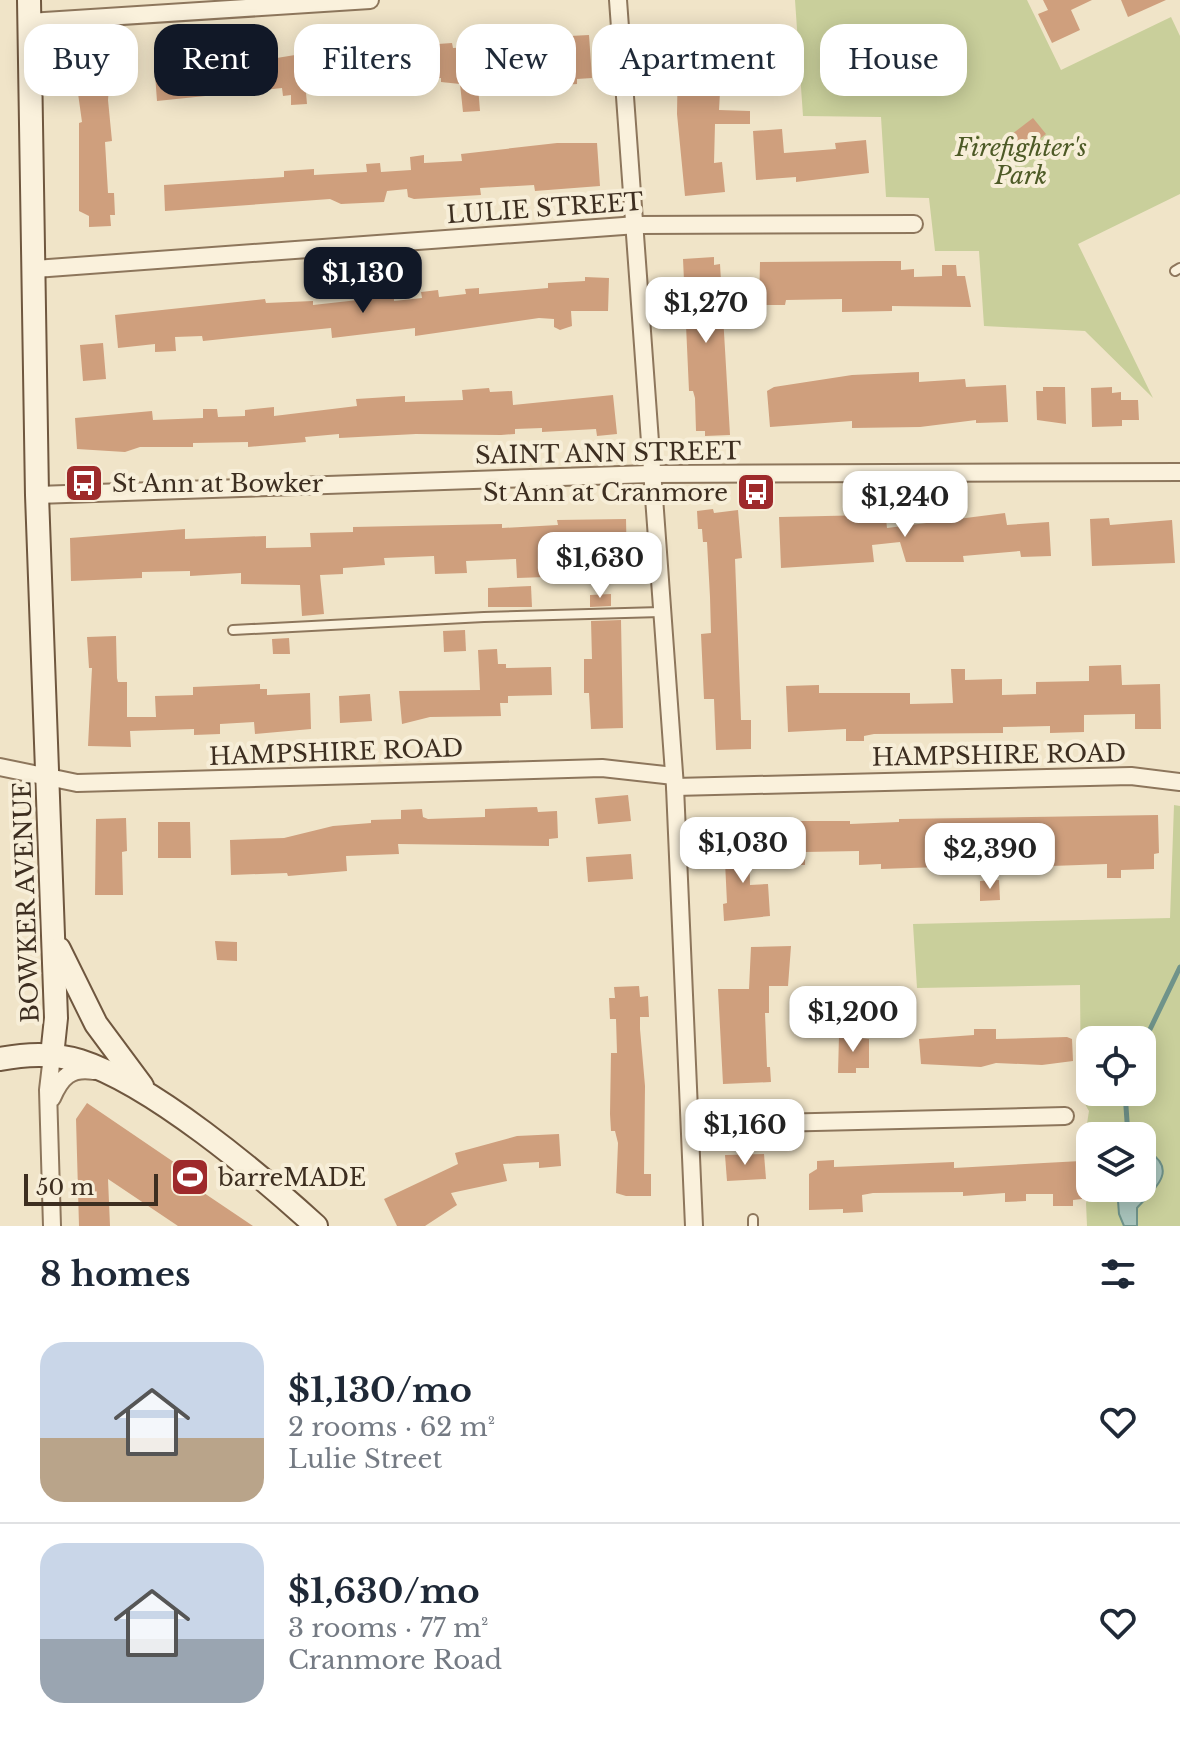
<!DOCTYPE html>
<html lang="en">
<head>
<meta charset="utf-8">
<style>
	:root { --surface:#fff; --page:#f2f2f3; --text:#1f2937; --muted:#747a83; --line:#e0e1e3; --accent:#111827 }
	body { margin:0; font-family:"Libre Baskerville",serif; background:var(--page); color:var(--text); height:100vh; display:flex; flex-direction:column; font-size:30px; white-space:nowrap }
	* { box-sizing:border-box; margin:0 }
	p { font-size:26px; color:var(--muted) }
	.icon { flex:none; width:44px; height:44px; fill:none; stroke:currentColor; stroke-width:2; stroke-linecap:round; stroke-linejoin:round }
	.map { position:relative; height:1226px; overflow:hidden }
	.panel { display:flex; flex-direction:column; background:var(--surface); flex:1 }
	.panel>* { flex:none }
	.top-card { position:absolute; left:24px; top:24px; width:1132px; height:72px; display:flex; gap:16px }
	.tools { position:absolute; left:1076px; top:1026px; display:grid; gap:16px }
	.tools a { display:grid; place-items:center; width:80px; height:80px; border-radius:16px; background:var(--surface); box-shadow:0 4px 20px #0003; font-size:40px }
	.scale { position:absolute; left:24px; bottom:20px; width:134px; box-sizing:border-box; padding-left:8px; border:4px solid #3d2e20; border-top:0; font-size:22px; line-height:28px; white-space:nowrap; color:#3d2e20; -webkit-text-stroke:6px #f7eed8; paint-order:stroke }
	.price { position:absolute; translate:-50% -68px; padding:0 18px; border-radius:16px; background:#fff; color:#222; font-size:26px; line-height:52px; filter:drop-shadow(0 2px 4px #0008) }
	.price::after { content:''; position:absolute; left:50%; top:48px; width:24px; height:18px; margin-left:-12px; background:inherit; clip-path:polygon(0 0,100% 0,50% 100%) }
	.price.current { background:var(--accent); color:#fff }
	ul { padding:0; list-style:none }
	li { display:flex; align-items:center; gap:24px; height:200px; padding:0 40px }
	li+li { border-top:2px solid var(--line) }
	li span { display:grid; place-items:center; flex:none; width:224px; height:160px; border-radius:24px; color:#555 }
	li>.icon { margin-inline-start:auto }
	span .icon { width:96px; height:96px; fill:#fffc; stroke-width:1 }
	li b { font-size:34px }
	h2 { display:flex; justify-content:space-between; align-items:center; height:96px; padding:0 40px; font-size:34px }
	.pill { padding:0 28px; border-radius:24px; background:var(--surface); box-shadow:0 4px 20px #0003; font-size:28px; line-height:72px }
	.pill.current { background:var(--accent); color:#fff }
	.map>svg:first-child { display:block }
	.green { fill:#c9cf9b; fill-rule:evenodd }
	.water { fill:#a9c4bc; stroke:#6f938a; stroke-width:2 }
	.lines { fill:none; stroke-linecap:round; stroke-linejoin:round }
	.stream { stroke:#6f938a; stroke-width:5 }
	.building { fill:#cf9f7d }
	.lane-casing { stroke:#8d765c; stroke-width:12 }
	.street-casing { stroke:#8d765c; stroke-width:20 }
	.secondary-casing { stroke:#6f573f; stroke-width:26 }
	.lane { stroke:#faf1dc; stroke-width:8 }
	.street { stroke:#faf1dc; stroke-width:16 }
	.secondary { stroke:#faf1dc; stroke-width:22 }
	.labels { text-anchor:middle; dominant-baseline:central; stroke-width:8; stroke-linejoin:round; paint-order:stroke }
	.park-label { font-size:24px; font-style:italic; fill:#4d5a26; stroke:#f7eed8 }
	.street-label { font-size:24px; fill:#3d2e20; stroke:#f7eed8 }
	.poi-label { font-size:24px; fill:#3d2e20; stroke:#f7eed8; text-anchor:start }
</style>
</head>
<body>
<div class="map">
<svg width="1180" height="1226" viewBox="0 0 1180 1226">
	<rect width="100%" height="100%" fill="#f0e4c8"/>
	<!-- green -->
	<g class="green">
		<path d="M795 0H1027L1061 70 1171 17 1180 36V194L1078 244 1153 398 1085 331 984 326 979 251H935L929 198 886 197 881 117 803 116Z"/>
		<path d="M1174 805 1180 806V1226H1087L1086 1203 1092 1188H1142V1136H1093L1086 1130 1089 1111 1081 1097 1080 985 917 988 913 924 1170 918ZM1090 1040H1142V1092H1090Z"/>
	</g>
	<!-- water -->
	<path class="water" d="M1149 1152C1180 1171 1151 1192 1137 1208V1226H1124L1119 1214 1117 1188H1142V1155Z"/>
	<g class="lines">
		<!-- stream -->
		<g class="stream">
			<path d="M1142 1046 1180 967"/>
			<path d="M1125 1092 1128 1136"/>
		</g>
	</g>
	<!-- building -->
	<g class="building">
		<path d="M1043 0H1092L1071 10 1080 30 1052 43 1038 14 1048 10Z"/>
		<path d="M1121 0H1166L1128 17Z"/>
		<path d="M589 35 592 78 577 79V84L563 85 562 70 477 74 480 111 463 112 460 84 441 82V78L414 79 415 92 404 93 373 65 375 93 361 94V89L306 93 307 104 291 105V95L283 96 282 88 157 101 155 74 165 73 164 66 181 65V69L236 65 235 60 253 59V62L295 55V60L332 58 439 47 438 44 452 43 453 48 511 45 570 40V36Z"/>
		<path d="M753 35 797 37 795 76 752 75Z"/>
		<path d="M678 54 722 55 719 110 750 111V124H715L714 163 722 162 725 192 685 196 677 114Z"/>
		<path d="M111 61 113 88H109L108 100 112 141 105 142 108 193H114L115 215H110L111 226 89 227V216L79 211V123L82 122 76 79 81 78 80 63Z"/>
		<path d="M1033 118 1046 134 1017 156 1004 140Z"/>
		<path d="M782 129 784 153 836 149 835 143 866 140 869 173 796 182V177L756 180 753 131Z"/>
		<path d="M557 143H597L600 186 535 191 534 185 480 188 481 195 414 199 408 197 407 189 387 191 384 202 341 204 330 199 165 211 164 185 284 177V171L314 169V175L367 172 366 164 380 163 381 172 411 170 410 157 424 155V163L462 161 461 154Z"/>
		<path d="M714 257V265L720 264 730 435 705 436V431H696L695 398 693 391H689L683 259Z"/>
		<path d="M885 261H901V270L914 269V277L942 276V265H956L957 276H965L971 307 892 306V311L842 312V299L786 300 785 305H759L760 262Z"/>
		<path d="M585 277 609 278 608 311H571L572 326 560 330 554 327V319L539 318 415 336V328L332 338 331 328 203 341 202 336 175 337 176 351 155 352V344L118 348 115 315 265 299 266 303 313 301V305L394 296V301L422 298 421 292 438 290 439 297 466 294 465 289 479 288V294L548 288V283L585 281Z"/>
		<path d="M103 343 106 379 83 381 80 345Z"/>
		<path d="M919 372V382L965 379 966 387 1006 385 1008 422 976 423V420L920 427 852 428V421L770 427 767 391 774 387 852 375Z"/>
		<path d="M1043 387H1065L1066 424 1037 420 1036 391H1043Z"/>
		<path d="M1112 387V393L1121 392V400H1138L1139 420H1122V426L1092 427 1091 388Z"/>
		<path d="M489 388 490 392 512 391 513 405 613 395 617 434 597 436 596 429 542 432V428L515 429V434L501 435 416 434 339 438V434L305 437 306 442 248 447V442L193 443V447H140L125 452 77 449 75 418 152 411 153 420 203 418V409H217L218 417 245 416V410L274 407V416L357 406 356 399 405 396V402L463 400 462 390Z"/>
		<path d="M713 509 714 513 738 510 742 558 735 559 741 720H751V749L716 750 714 699H704L701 634 711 633 710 597 707 542H703L702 529H698L697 511Z"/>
		<path d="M1005 513 1007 525 1049 522 1051 556 1021 557 1020 551 963 556 964 562H906L900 542 872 545 874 562 781 568 779 517 872 515V520L886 519 887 528Z"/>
		<path d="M1109 518 1110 525 1172 520 1175 563 1092 566 1090 519Z"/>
		<path d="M626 519 627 567 545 566 546 577 517 578 516 559 466 561 467 573 435 574 434 556 384 558 385 565 343 568V574L320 575 324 614 302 616 300 585 241 584V573L190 576V571L142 572V578L71 581 70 538 185 529V539L266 536V548L311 547 310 533 353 532V527L502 524V528L558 525 557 520Z"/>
		<path d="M531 586 532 607H488V588Z"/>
		<path d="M611 594V606L590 607V595Z"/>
		<path d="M621 620 623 728 591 729 589 693H584V659H592L591 621Z"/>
		<path d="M465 630 466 651 444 652 443 631Z"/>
		<path d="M116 636 117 678 118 682H127V717H156L155 696 193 695V687L260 684V689H267V695L310 693 311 729 255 734 254 722 220 724V734L194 735V729L130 731 131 747 88 746 92 668H89L87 637Z"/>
		<path d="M289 638 290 654H273L272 639Z"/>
		<path d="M497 649 498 664H506V668L551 667 552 695 508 696V703H500L501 716 430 717 402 724 399 691 480 690 478 650Z"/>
		<path d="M1121 665 1122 685 1160 684 1161 729H1135V714L1084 715V732L1050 733V726L1003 727V733L874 734 864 736V741H846V729L788 732 786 686 819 685V693H910V704L953 703 951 669H965V680L1002 679V695L1036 694V682L1089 681V666Z"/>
		<path d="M370 694 372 721 340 723 339 696Z"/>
		<path d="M628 795 631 821 598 824 595 798Z"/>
		<path d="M537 807 538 812 557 811 558 838 549 839V846L398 844 399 854 346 856 347 871 288 876 287 873 231 875 230 840 284 838 333 826 371 823V820L401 819V810L422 809 423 817 428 819 485 817V809Z"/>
		<path d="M1158 815 1159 853 1154 854V869L1121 870V878H1107V864L1024 867V848L977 849 978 871 941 872 940 867 881 869V864L859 865V851L805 852V865H779V821H850V824L899 822V819Z"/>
		<path d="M126 818 127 851 122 852 123 895H95L96 819Z"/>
		<path d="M158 822H190L191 858H158Z"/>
		<path d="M749 840 750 885 768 884 770 916 724 921 723 904 727 903 724 841Z"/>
		<path d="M631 854 633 879 588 882 586 857Z"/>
		<path d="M999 880 1000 900 980 901V881Z"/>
		<path d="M215 941 237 942V961L217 960Z"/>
		<path d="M791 946 788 986H769V1013H765L767 1067H770L771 1082 723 1084 718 989H749L751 947Z"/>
		<path d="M639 986 640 997 648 996 649 1017H640V1029L645 1086 644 1174H651V1196H626L616 1193 618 1143 615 1131H611L610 1114 611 1053H617L616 1019H610L609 998H615L614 987Z"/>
		<path d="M974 1029H996V1039L1067 1037 1072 1039 1073 1061 1042 1065 996 1063 981 1067 921 1064 919 1039 974 1035Z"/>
		<path d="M839 1036 869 1039V1068H856V1073H838Z"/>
		<path d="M87 1103 209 1186 204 1193 253 1226H178L108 1179 110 1226H79L76 1119Z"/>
		<path d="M559 1134 561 1166 539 1168V1162L503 1164 507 1181 451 1193 457 1205 425 1226H397L384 1199 458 1164 455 1153 517 1136Z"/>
		<path d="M764 1154 766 1179 727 1181 725 1155Z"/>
		<path d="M834 1160V1167L954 1162V1168L1081 1161 1082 1199 1073 1200V1206H1053V1194H1026V1201L1005 1202V1193L963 1196V1192L873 1193 862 1195 863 1212 843 1213V1209L809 1210V1174L817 1169V1161Z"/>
	</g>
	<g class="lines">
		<!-- lane casing -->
		<g class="lane-casing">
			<g id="lane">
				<path d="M1175 271 1180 268"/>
				<path d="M233 630 484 617 661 612"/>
				<path d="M753 1219V1226"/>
			</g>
		</g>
		<!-- street casing -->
		<g class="street-casing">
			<g id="street">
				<path d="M618 0 675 787 694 1226"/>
				<path d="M29 22 370 0"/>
				<path d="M35 269 637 225 914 224"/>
				<path d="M37 495 650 474 1180 472"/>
				<path d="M0 767 77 783 602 768 674 776"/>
				<path d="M675 787 1131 776 1180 782"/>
				<path d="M52 1098C61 1077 71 1067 94 1071"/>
				<path d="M691 1125 1065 1116"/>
				<path d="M52 1226 48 1090 52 1056"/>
			</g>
		</g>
		<!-- secondary casing -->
		<g class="secondary-casing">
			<g id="secondary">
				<path d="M29 0 37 495 56 1018 52 1056"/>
				<path d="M59 949 96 1024 142 1086"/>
				<path d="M0 1059C25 1054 55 1053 80 1061 152 1084 259 1174 316 1226"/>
			</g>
		</g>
		<!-- lane -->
		<use href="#lane" class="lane"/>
		<!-- street -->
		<use href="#street" class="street"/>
		<!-- secondary -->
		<use href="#secondary" class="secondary"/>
	</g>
	<!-- icons -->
	<defs>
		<g id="bus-square" transform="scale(2)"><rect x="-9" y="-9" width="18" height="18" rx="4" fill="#9e2a2b" stroke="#f7eed8"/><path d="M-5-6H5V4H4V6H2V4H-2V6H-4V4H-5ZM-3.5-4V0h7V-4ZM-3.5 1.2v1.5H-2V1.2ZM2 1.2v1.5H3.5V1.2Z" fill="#fff"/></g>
		<g id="stadium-square" transform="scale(2)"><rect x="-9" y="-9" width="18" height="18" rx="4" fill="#9e2a2b" stroke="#f7eed8"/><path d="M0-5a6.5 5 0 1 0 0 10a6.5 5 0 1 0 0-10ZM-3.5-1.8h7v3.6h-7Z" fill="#fff"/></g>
	</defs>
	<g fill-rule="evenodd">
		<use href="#bus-square" x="84" y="483"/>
		<use href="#bus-square" x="756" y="492"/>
		<use href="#stadium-square" x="190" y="1177"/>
	</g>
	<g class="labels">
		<!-- park labels -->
		<g class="park-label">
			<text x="1021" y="147">Firefighter's<tspan x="1021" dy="28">Park</tspan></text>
		</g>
		<!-- street labels -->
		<g class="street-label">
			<text transform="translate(545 208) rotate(-4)">LULIE STREET</text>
			<text transform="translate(608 453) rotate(-1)">SAINT ANN STREET</text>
			<text transform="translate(336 752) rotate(-2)">HAMPSHIRE ROAD</text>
			<text transform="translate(999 755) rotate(-1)">HAMPSHIRE ROAD</text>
			<text transform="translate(26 902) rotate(-92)">BOWKER AVENUE</text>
		</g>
		<!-- poi labels -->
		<g class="poi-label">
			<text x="112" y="483">St Ann at Bowker</text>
			<text x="728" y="492" text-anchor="end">St Ann at Cranmore</text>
			<text x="218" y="1177">barreMADE</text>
		</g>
	</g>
</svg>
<div class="tools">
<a><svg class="icon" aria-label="locate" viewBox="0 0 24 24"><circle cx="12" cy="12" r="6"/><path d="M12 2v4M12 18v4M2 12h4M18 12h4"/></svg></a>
<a><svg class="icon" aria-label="layers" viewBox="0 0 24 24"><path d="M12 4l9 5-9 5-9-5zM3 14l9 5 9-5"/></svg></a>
</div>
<div class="scale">50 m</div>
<b class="price current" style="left:363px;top:315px">$1,130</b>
<b class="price" style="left:706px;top:345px">$1,270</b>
<b class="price" style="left:905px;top:539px">$1,240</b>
<b class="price" style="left:600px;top:600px">$1,630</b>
<b class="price" style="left:743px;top:885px">$1,030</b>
<b class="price" style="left:990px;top:891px">$2,390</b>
<b class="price" style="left:853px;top:1054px">$1,200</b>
<b class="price" style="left:745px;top:1167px">$1,160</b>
<div class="top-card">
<a class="pill">Buy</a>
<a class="pill current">Rent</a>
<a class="pill">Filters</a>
<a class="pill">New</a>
<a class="pill">Apartment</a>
<a class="pill">House</a>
</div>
</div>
<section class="panel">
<h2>8 homes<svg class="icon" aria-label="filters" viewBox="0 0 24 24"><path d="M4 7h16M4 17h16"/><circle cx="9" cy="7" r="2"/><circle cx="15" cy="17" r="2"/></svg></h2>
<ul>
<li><span style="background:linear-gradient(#c9d6e8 60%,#b9a48a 0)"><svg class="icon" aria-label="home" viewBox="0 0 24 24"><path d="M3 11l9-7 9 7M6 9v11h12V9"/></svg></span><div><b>$1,130/mo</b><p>2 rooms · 62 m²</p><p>Lulie Street</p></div><svg class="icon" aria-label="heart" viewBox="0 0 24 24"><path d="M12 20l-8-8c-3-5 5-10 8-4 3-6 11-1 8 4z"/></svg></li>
<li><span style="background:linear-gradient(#c9d6e8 60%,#9aa5b1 0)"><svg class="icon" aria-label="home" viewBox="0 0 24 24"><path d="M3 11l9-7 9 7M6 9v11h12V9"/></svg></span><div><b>$1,630/mo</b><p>3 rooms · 77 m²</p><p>Cranmore Road</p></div><svg class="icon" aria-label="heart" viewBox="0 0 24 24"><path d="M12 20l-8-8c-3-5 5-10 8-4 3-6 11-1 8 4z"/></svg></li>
</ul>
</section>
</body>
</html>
